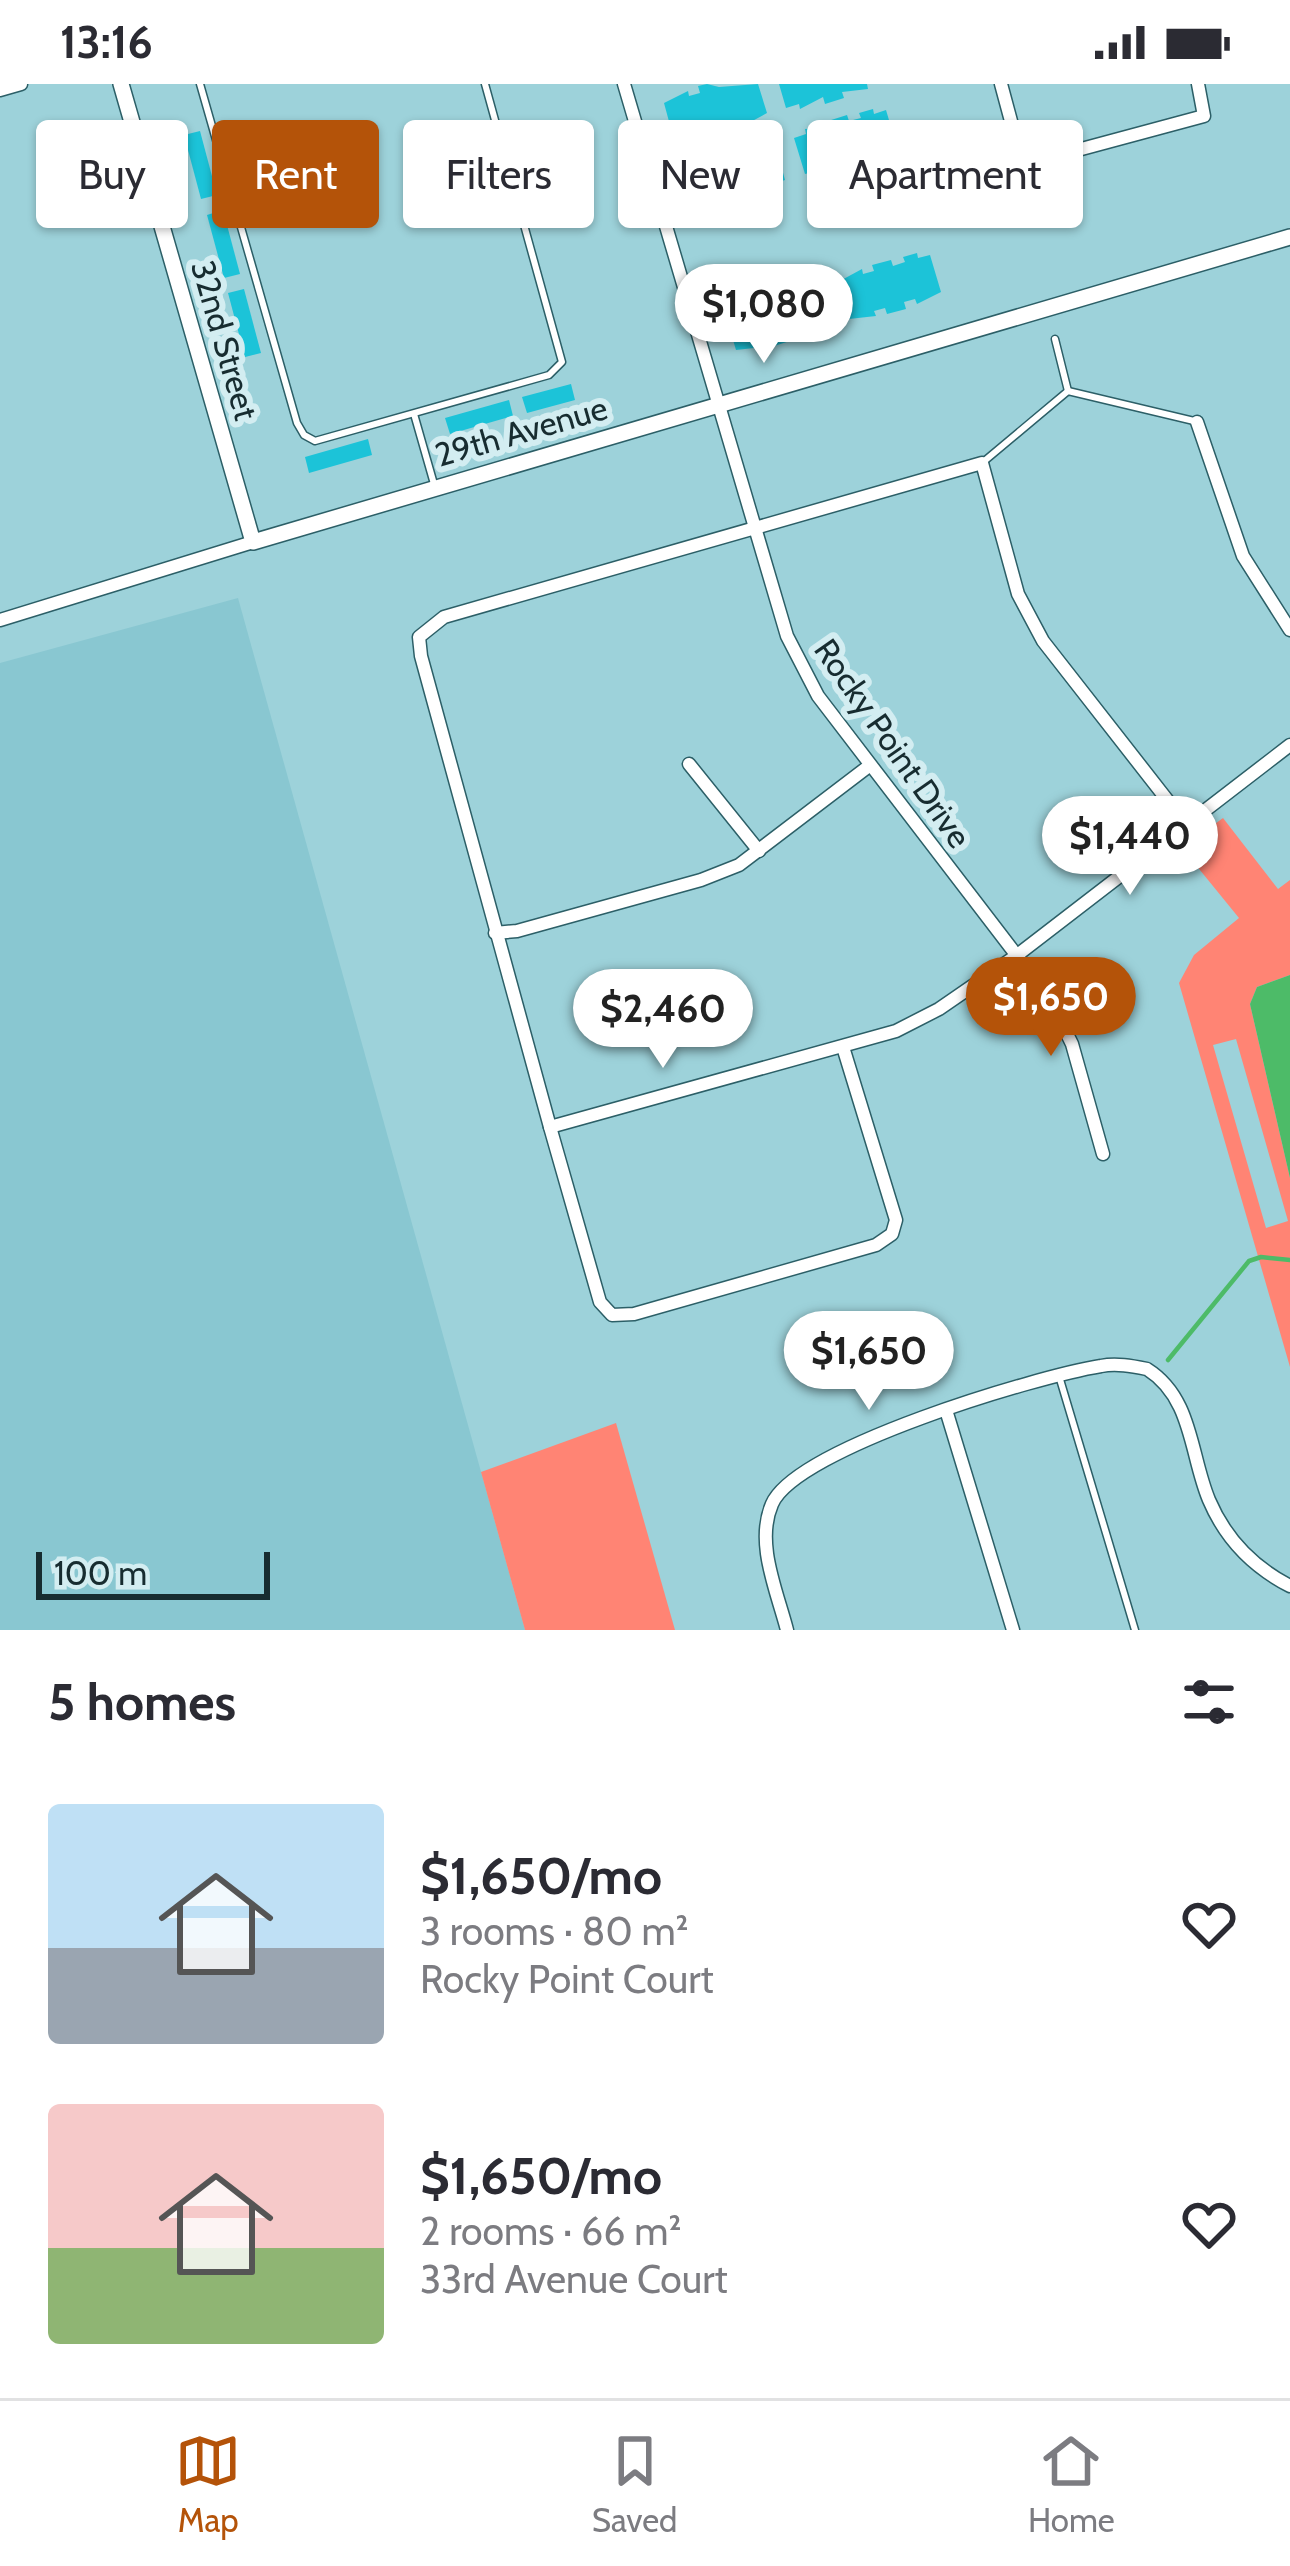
<!DOCTYPE html>
<html lang="en">
<head>
<meta charset="utf-8">
<style>
	:root { --surface:#fff; --page:#f2f2f3; --text:#2b2b33; --muted:#7c7c81; --line:#e1e1e2; --accent:#b45309 }
	body { margin:0; font-family:Cabin,sans-serif; background:var(--page); color:var(--text); height:100vh; display:flex; flex-direction:column; font-size:45px; white-space:nowrap }
	* { box-sizing:border-box; margin:0 }
	p { font-size:39px; color:var(--muted) }
	.icon { flex:none; width:66px; height:66px; fill:none; stroke:currentColor; stroke-width:2; stroke-linecap:round; stroke-linejoin:round }
	.map { position:relative; height:1546px; overflow:hidden }
	.panel { display:flex; flex-direction:column; background:var(--surface); flex:1 }
	.panel>* { flex:none }
	.hud { position:absolute; left:36px; top:36px; width:1218px; height:108px; display:flex; gap:24px }
	.scale { position:absolute; left:36px; bottom:30px; width:234px; box-sizing:border-box; padding-left:12px; border:6px solid #172c30; border-top:0; font-size:33px; line-height:42px; white-space:nowrap; color:#172c30; -webkit-text-stroke:9px #d3edf1; paint-order:stroke }
	.price { position:absolute; translate:-50% -102px; padding:0 27px; border-radius:42px; background:#fff; color:#222; font-size:39px; line-height:78px; filter:drop-shadow(0 3px 6px #0008) }
	.price::after { content:''; position:absolute; left:50%; top:72px; width:36px; height:27px; margin-left:-18px; background:inherit; clip-path:polygon(0 0,100% 0,50% 100%) }
	.price.active { background:var(--accent); color:#fff }
	ul { padding:0; list-style:none }
	li { display:flex; align-items:center; gap:36px; height:300px; padding:0 48px }
	li span { display:grid; place-items:center; flex:none; width:336px; height:240px; border-radius:12px; color:#555 }
	li>.icon { margin-inline-start:auto }
	span .icon { width:144px; height:144px; fill:#fffc; stroke-width:1 }
	li b { font-size:51px }
	h2 { display:flex; justify-content:space-between; align-items:center; height:144px; padding:0 48px; font-size:51px }
	.pill { padding:0 42px; border-radius:12px; background:var(--surface); box-shadow:0 3px 9px #0004; font-size:42px; line-height:108px }
	.pill.active { background:var(--accent); color:#fff }
	.status { display:flex; justify-content:space-between; align-items:center; height:84px; padding:0 60px; background:var(--surface); direction:ltr }
	.status svg { height:33px; fill:currentColor }
	.tab-bar { display:flex; justify-content:space-around; align-items:center; height:168px; border-top:3px solid var(--line); background:var(--surface); font-size:33px; color:var(--muted) }
	.tab-bar a { display:grid; justify-items:center; gap:6px }
	.tab-bar .active { color:var(--accent) }
	.map>svg:first-child { display:block }
	.built { fill:#89c7d1 }
	.green { fill:#ff8474; fill-rule:evenodd }
	.water { fill:#4dbb68 }
	.lines { fill:none; stroke-linecap:round; stroke-linejoin:round }
	.stream { stroke:#4dbb68; stroke-width:4.5 }
	.building { fill:#1cc3d8 }
	.service-casing { stroke:#2c5f67; stroke-width:9 }
	.minor-casing { stroke:#2c5f67; stroke-width:15 }
	.tertiary-casing { stroke:#2c5f67; stroke-width:18 }
	.service { stroke:#fff; stroke-width:6 }
	.minor { stroke:#fff; stroke-width:12 }
	.tertiary { stroke:#fff; stroke-width:15 }
	.labels { text-anchor:middle; dominant-baseline:central; stroke-width:12; stroke-linejoin:round; paint-order:stroke }
	.street-label { font-size:33px; fill:#172c30; stroke:#d3edf1 }
</style>
</head>
<body>
<div class="status"><b>13:16</b><svg viewBox="0 0 49 12"><path d="M0 12V9h3v3zM5 12V6h3v6zM10 12V3h3v9zM15 12V0h3v12zM26 1h20v11H26zM47 4h2v5h-2z"/></svg></div>
<div class="map">
<svg width="1290" height="1546" viewBox="0 0 1290 1546">
	<rect width="100%" height="100%" fill="#9dd2da"/>
	<!-- built -->
	<path class="built" d="M238 514 525 1546H0V579Z"/>
	<!-- green -->
	<g class="green">
		<path d="M1223 734 1278 805 1290 796V891L1257 903 1250 920 1290 1094V1283L1179 899 1194 871 1239 834 1182 764ZM1236 955 1288 1137 1266 1144 1213 961Z"/>
		<path d="M616 1339 675 1546H525L481 1388Z"/>
	</g>
	<!-- water -->
	<path class="water" d="M1290 891V1094L1250 920 1257 903Z"/>
	<g class="lines">
		<!-- stream -->
		<path class="stream" d="M1168 1276 1249 1177 1261 1173 1290 1176"/>
	</g>
	<!-- building -->
	<g class="building">
		<path d="M707 0 719 3 758 0 767 29 743 42 741 37 730 40 732 46 712 52 710 46 700 49 701 53 674 56 664 19 688 7 689 12 700 9 698 2Z"/>
		<path d="M779 0H867L868 5 842 8 844 14 825 20 823 13 800 25 799 20 786 24Z"/>
		<path d="M873 25 874 30 886 26 897 63 885 67 887 72 860 74 862 80 843 86 841 80 818 92 817 87 805 90 794 54 806 50 805 45 830 43 828 37 847 31 849 37 861 34 859 29Z"/>
		<path d="M200 47 217 111 201 115 184 51Z"/>
		<path d="M761 58 763 63 775 59 785 96 773 100 775 105 748 107 750 113 731 119 729 113 718 116 720 120 693 123 682 86 706 74 708 79 718 76 717 70 736 64 737 70 749 67 747 62Z"/>
		<path d="M223 126 240 190 224 194 207 131Z"/>
		<path d="M917 169 918 174 930 171 941 208 917 220 915 215 904 218 906 225 887 230 885 224 874 227 876 232 849 235 838 198 862 185 863 190 874 187 872 181 891 176 893 182 905 178 903 173Z"/>
		<path d="M804 201 806 206 818 202 829 239 817 242 818 248 791 250 793 256 774 262 772 255 762 259 763 263 736 266 725 229 737 226 736 221 749 217 751 222 761 219 760 213 779 207 781 213Z"/>
		<path d="M244 205 261 269 245 273 228 209Z"/>
		<path d="M571 300 575 316 527 329 522 313Z"/>
		<path d="M509 316 513 332 450 350 445 334Z"/>
		<path d="M368 355 372 371 309 389 305 373Z"/>
	</g>
	<g class="lines">
		<!-- service casing -->
		<g class="service-casing">
			<g id="service">
				<path d="M200 0 297 339 304 351 315 357 549 291 562 278 485 0"/>
				<path d="M1055 255 1068 307"/>
				<path d="M414 330 434 400"/>
				<path d="M982 379 1068 307 1194 337"/>
				<path d="M1059 1292 1135 1546"/>
			</g>
		</g>
		<!-- minor casing -->
		<g class="minor-casing">
			<g id="minor">
				<path d="M624 0 787 552 818 612 1050 915 1072 960 1103 1070"/>
				<path d="M1001 0 1015 52 1026 70 1048 74 1204 32 1198 0"/>
				<path d="M0 6 21 0"/>
				<path d="M1197 338 1243 472 1290 546"/>
				<path d="M0 536 253 458"/>
				<path d="M689 680 759 767"/>
				<path d="M1186 740 1043 557 1018 510 982 379 444 533 419 553 421 572 550 1043 896 947 939 925 1016 872 1290 661"/>
				<path d="M495 849 517 847 701 796 739 781 869 682"/>
				<path d="M550 1043 600 1218 612 1231 634 1230 876 1161 892 1150 896 1136 843 963"/>
				<path d="M946 1326 1013 1546"/>
				<path d="M787 1546C777 1507 755 1459 772 1420 796 1364 1038 1292 1101 1282 1116 1279 1132 1282 1147 1285 1193 1314 1190 1371 1209 1416 1226 1456 1253 1483 1290 1502"/>
			</g>
		</g>
		<!-- tertiary casing -->
		<g class="tertiary-casing">
			<path id="tertiary" d="M121 0 253 458 1290 153"/>
		</g>
		<!-- service -->
		<use href="#service" class="service"/>
		<!-- minor -->
		<use href="#minor" class="minor"/>
		<!-- tertiary -->
		<use href="#tertiary" class="tertiary"/>
	</g>
	<g class="labels">
		<!-- street labels -->
		<g class="street-label">
			<text transform="translate(225 256) rotate(74)">32nd Street</text>
			<text transform="translate(521 347) rotate(-16)">29th Avenue</text>
			<text transform="translate(893 659) rotate(55)">Rocky Point Drive</text>
		</g>
	</g>
</svg>
<div class="scale">100 m</div>
<b class="price" style="left:764px;top:282px">$1,080</b>
<b class="price" style="left:1130px;top:814px">$1,440</b>
<b class="price active" style="left:1051px;top:975px">$1,650</b>
<b class="price" style="left:663px;top:987px">$2,460</b>
<b class="price" style="left:869px;top:1329px">$1,650</b>
<div class="hud">
<a class="pill">Buy</a>
<a class="pill active">Rent</a>
<a class="pill">Filters</a>
<a class="pill">New</a>
<a class="pill">Apartment</a>
</div>
</div>
<section class="panel">
<h2>5 homes<svg class="icon" aria-label="filters" viewBox="0 0 24 24"><path d="M4 7h16M4 17h16"/><circle cx="9" cy="7" r="2"/><circle cx="15" cy="17" r="2"/></svg></h2>
<ul>
<li><span style="background:linear-gradient(#bfe0f5 60%,#9aa5b1 0)"><svg class="icon" aria-label="home" viewBox="0 0 24 24"><path d="M3 11l9-7 9 7M6 9v11h12V9"/></svg></span><div><b>$1,650/mo</b><p>3 rooms · 80 m²</p><p>Rocky Point Court</p></div><svg class="icon" aria-label="heart" viewBox="0 0 24 24"><path d="M12 20l-8-8c-3-5 5-10 8-4 3-6 11-1 8 4z"/></svg></li>
<li><span style="background:linear-gradient(#f6c9c9 60%,#8fb573 0)"><svg class="icon" aria-label="home" viewBox="0 0 24 24"><path d="M3 11l9-7 9 7M6 9v11h12V9"/></svg></span><div><b>$1,650/mo</b><p>2 rooms · 66 m²</p><p>33rd Avenue Court</p></div><svg class="icon" aria-label="heart" viewBox="0 0 24 24"><path d="M12 20l-8-8c-3-5 5-10 8-4 3-6 11-1 8 4z"/></svg></li>
</ul>
</section>
<nav class="tab-bar">
<a class="active"><svg class="icon" aria-label="map" viewBox="0 0 24 24"><path d="M3 6l6-2 6 2 6-2v14l-6 2-6-2-6 2zM9 4v14M15 6v14"/></svg>Map</a>
<a><svg class="icon" aria-label="saved" viewBox="0 0 24 24"><path d="M7 4h10v16l-5-4-5 4z"/></svg>Saved</a>
<a><svg class="icon" aria-label="home" viewBox="0 0 24 24"><path d="M3 11l9-7 9 7M6 9v11h12V9"/></svg>Home</a>
</nav>
</body>
</html>
